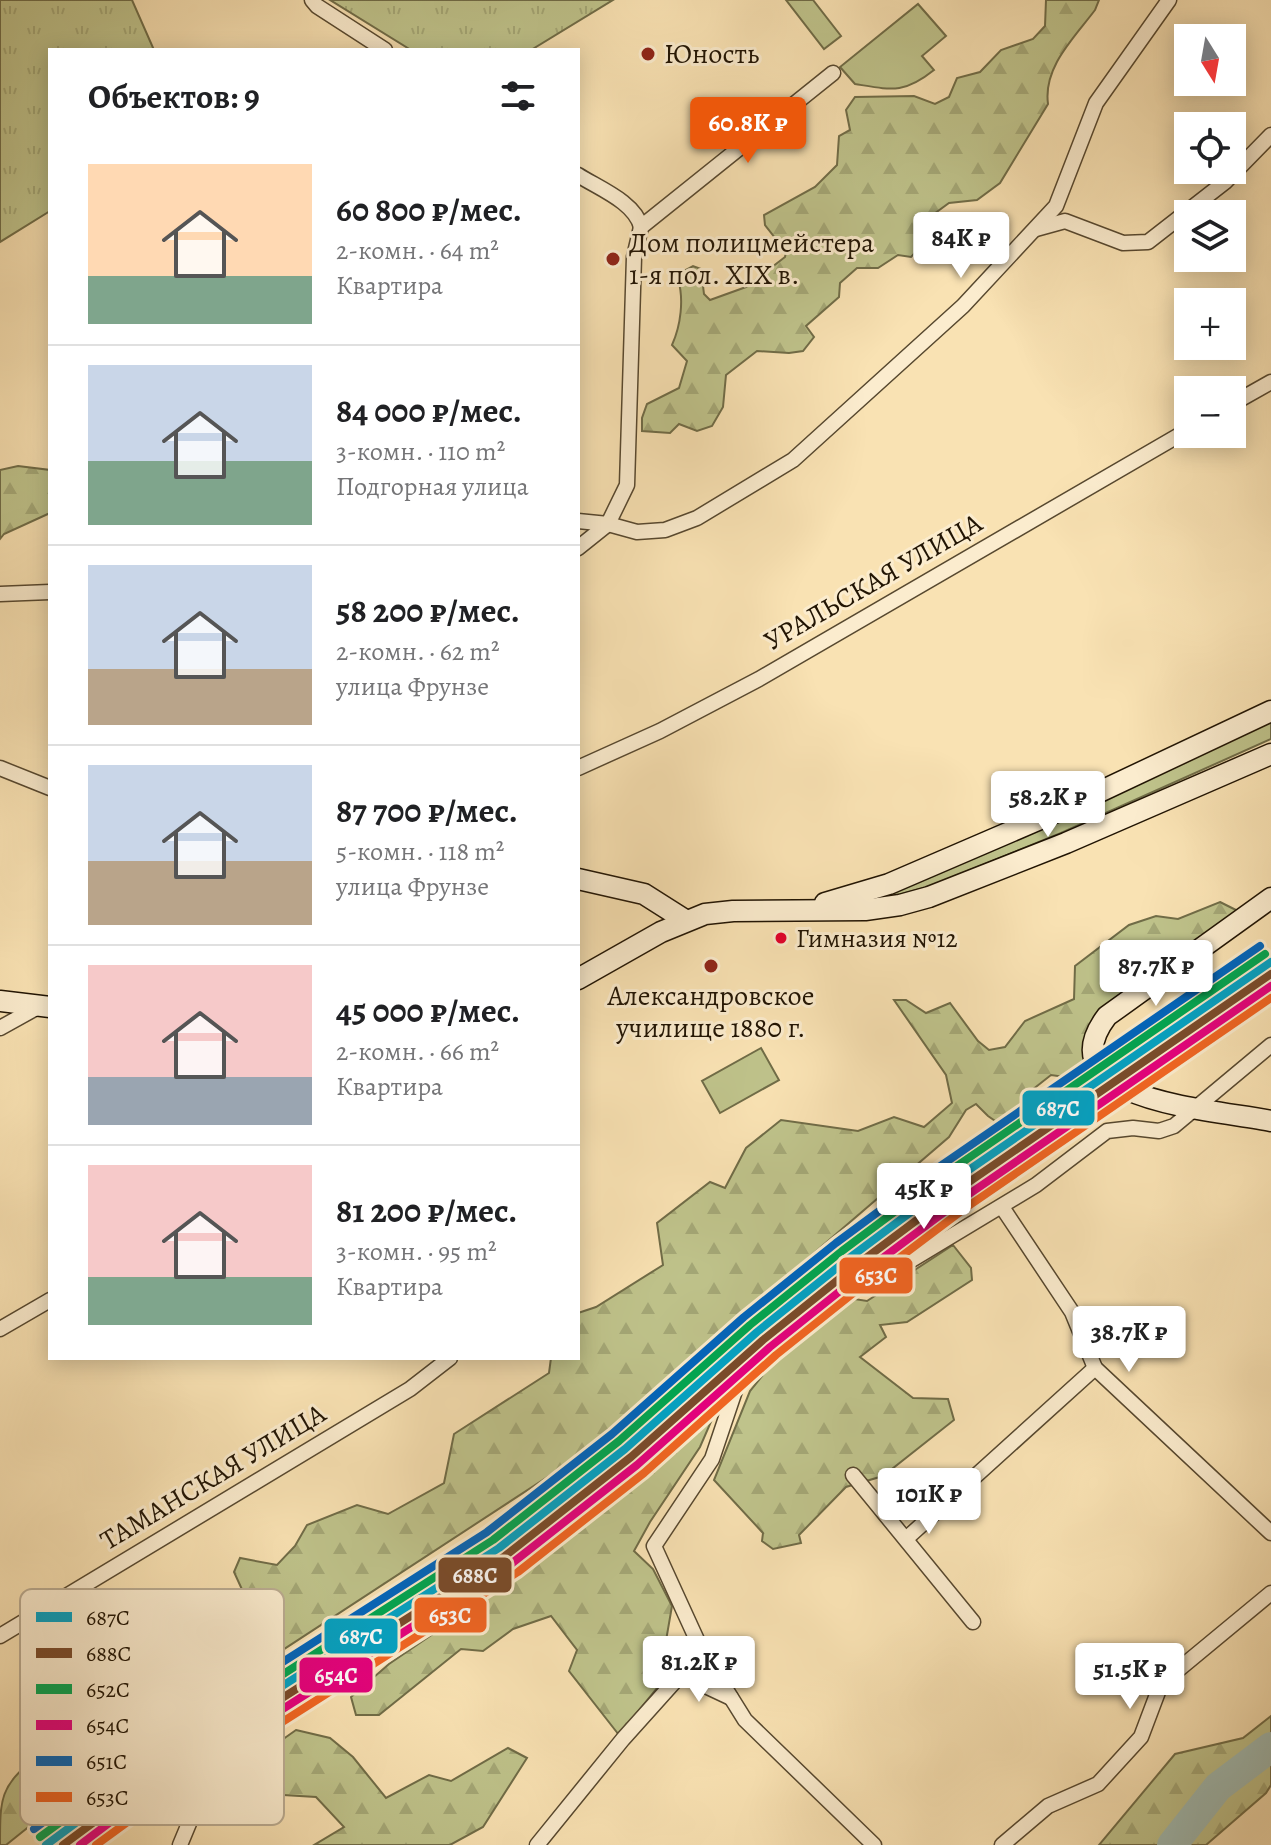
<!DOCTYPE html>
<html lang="ru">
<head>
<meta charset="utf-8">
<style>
	:root { --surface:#fff; --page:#f2f2f2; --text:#202124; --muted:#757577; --line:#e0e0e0; --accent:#ea580c }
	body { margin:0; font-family:Alegreya,serif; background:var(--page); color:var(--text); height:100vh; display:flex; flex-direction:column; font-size:30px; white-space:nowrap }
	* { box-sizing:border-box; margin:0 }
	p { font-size:26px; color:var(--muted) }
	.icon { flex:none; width:44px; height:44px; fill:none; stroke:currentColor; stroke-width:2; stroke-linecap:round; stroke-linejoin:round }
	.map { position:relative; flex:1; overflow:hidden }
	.side { position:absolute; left:48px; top:48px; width:532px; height:1312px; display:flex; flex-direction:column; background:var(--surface); border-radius:0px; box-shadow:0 4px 20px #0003 }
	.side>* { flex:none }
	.needle { width:52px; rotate:169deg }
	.buttons { position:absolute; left:1174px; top:24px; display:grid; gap:16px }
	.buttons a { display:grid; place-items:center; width:72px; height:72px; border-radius:0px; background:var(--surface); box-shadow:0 4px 20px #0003; font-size:40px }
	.price { position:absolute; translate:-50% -68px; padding:0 18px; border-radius:8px; background:#fff; color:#222; font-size:26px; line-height:52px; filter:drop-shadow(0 2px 4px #0008) }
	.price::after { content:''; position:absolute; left:50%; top:48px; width:24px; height:18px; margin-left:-12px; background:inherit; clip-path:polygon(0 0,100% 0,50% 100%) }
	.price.on { background:var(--accent); color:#fff }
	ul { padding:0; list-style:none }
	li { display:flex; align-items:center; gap:24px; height:200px; padding:0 40px }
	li+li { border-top:2px solid var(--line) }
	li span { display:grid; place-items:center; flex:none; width:224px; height:160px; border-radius:0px; color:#555 }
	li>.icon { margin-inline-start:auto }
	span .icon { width:96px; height:96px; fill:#fffc; stroke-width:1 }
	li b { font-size:34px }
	h2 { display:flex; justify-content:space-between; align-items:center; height:96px; padding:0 40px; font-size:34px }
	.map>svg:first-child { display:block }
	.grass { fill:#bfc38b; stroke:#706c47; stroke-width:2 }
	.forest { fill:url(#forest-firs); stroke:#706c47; stroke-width:2 }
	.park { fill:url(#park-tufts); stroke:#706c47; stroke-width:2 }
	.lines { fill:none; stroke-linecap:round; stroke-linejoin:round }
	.river { stroke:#a0bcb4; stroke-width:30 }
	.street-casing { stroke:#57482f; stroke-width:17 }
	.secondary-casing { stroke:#211403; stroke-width:23 }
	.street { stroke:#fbecce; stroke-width:14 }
	.secondary { stroke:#fbecce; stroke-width:20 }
	.rail-1-casing { stroke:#fbecce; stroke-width:14 }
	.rail-2-casing { stroke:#fbecce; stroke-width:14 }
	.rail-3-casing { stroke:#fbecce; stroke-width:14 }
	.rail-4-casing { stroke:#fbecce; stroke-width:14 }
	.rail-5-casing { stroke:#fbecce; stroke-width:14 }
	.rail-6-casing { stroke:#fbecce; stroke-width:14 }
	.rail-1 { stroke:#02a2c4; stroke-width:8 }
	.rail-2 { stroke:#7a4b2a; stroke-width:8 }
	.rail-3 { stroke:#00a651; stroke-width:8 }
	.rail-4 { stroke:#e5007d; stroke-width:8 }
	.rail-5 { stroke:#0065bd; stroke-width:8 }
	.rail-6 { stroke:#f26522; stroke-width:8 }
	.poi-dot { fill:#8f2418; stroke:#fbecce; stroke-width:3 }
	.bus-dot { fill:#e4002b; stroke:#fbecce; stroke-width:3 }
	.labels { text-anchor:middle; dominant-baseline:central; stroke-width:6; stroke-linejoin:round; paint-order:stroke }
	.bus-label { font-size:26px; fill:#211403; stroke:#fbecce; text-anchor:start }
	.poi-label { font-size:28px; fill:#211403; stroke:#fbecce; text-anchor:start }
	.street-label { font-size:28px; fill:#211403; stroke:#fbecce }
	.key { fill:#fbecce; stroke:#baab91; stroke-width:2 }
	.key-label { font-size:22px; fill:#211403 }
	.line-badge { stroke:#fbecce; stroke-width:3 }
	.badge-label { font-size:22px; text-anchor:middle; font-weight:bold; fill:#fff }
</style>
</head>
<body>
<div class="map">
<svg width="1271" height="1845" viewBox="0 0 1271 1845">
	<defs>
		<pattern id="forest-firs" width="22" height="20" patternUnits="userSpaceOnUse" patternTransform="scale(2)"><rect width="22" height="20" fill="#bfc38b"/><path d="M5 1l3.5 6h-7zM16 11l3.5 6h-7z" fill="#a4a776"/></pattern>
		<pattern id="park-tufts" width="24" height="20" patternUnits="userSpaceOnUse" patternTransform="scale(2)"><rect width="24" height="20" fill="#bfc38b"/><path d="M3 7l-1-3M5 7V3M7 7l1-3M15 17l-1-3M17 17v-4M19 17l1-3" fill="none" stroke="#a4a776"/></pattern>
	</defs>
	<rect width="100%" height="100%" fill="#f9e2b3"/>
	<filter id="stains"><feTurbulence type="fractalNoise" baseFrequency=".0025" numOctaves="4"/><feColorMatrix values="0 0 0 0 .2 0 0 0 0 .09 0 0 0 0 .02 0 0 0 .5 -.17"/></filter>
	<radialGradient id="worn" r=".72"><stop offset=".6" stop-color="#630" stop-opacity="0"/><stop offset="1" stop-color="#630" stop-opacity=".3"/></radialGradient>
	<!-- grass -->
	<g class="grass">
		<path d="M786 0H813L841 36 824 49Z"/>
		<path d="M918 4 946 36 922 56 934 70C904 94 892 90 855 84L840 67Z"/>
		<path d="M1271 722V739L1061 833 931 886 891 897 889 893Z"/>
		<path d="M761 1048 779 1080 720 1113 702 1081Z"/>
	</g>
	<!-- forest -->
	<g class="forest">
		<path d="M1046 0H1099L1095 10C1074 38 1043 67 1048 104L1000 183 977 200 949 203 923 222V244L911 257 898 255 878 268H857L840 283 839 297 806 326 814 337 803 351 789 353 757 351 726 375 723 407 712 426 697 431 679 424 670 433 642 431V418L647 404 679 388 687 361 672 345C681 325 684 299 678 279L682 272 693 266 701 269 704 294 710 300 746 287 785 257 786 252 765 225 764 215 815 187 837 165 839 136 850 130 846 110 855 97 914 96 935 104 949 97 957 78 980 72 1001 50 1033 39 1045 26Z"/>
		<path d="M18 466 50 470V513L4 534 0 539V470Z"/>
		<path d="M1220 902 1238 911 1103 1013 1093 1075 1079 1079 1051 1075 1032 1090 1038 1101 1004 1127 988 1116 976 1104 966 1110 949 1137 572 1461 102 1768 6 1845H0C0 1797 0 1787 36 1757L48 1759 84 1735 103 1740 139 1708C138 1702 135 1695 134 1689 134 1667 177 1632 194 1621L247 1639 276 1631 269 1614 245 1596 234 1572 240 1558 277 1565 295 1546 307 1525 357 1505 388 1514 444 1483 454 1434 549 1373 551 1358H578V1313L596 1307 663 1265 657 1223 710 1182 725 1188 746 1148 781 1120 858 1131 894 1117 924 1127 952 1103 946 1075 894 1000H906L926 1013 950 1003 978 1041 989 1050 1005 1047 1025 1021 1074 999 1075 966 1129 925 1156 916 1178 919Z"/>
		<path d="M953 1245 971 1268 972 1280 907 1322 880 1325 886 1337 860 1357 913 1398 948 1399 954 1420 883 1476 846 1487 799 1535 801 1543 773 1549 762 1541 763 1533 714 1480 750 1391 789 1343 848 1298 867 1301Z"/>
		<path d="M709 1403 717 1408 700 1447 650 1522 634 1551 653 1569 672 1606 658 1687 619 1735 569 1671 577 1650 551 1616 513 1629 483 1651 461 1649 379 1715H356L351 1697 389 1664 512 1580 687 1429Z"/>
		<path d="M1271 1716V1785L1266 1793 1206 1845H1099L1175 1754 1243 1738Z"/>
		<path d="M296 1730 330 1738 353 1757 386 1798 429 1775 451 1781 508 1748 527 1758 483 1827 450 1845H314L344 1827 316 1797 250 1793 224 1781Z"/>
	</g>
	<!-- park -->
	<g class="park">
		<path d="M0 0H132L154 50H50V211L0 242Z"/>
		<path d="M330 0H613L531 50H411Z"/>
	</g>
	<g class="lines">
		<!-- river -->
		<path class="river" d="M1172 1845 1218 1787 1271 1747"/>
		<!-- street casing -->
		<g class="street-casing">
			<g id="street">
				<path d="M312 0 317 6 385 50"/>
				<path d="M578 175C598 188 635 202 641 227"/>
				<path d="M641 227 833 73"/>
				<path d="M1036 229 1065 221 1123 243 1148 242 1225 182 1271 135"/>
				<path d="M1232 404 1271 382"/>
				<path d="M578 521 608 524 637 532 665 530 697 518 793 460 963 306 1056 206 1096 103 1169 0"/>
				<path d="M578 548 608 524 627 485 634 257 641 227"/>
				<path d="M0 594 50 592"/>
				<path d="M0 768 50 788"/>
				<path d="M578 768 660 731 759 679 1188 430"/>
				<path d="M0 1028 38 1007"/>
				<path d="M1002 1207 1072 1312 1095 1368 1271 1533"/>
				<path d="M0 1329 50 1300"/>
				<path d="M745 1361 712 1459 654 1546 702 1651 745 1720 874 1845"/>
				<path d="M853 1475 973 1622"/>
				<path d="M907 1538 1095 1368"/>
				<path d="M0 1636 410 1389 450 1358"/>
				<path d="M682 1675 731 1698"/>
				<path d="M180 1845 205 1785 261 1732 287 1712 442 1611 520 1555 618 1473 720 1378 745 1361 836 1282 885 1276 1036 1185 1107 1131 1133 1128 1159 1131 1174 1126 1271 1045"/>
				<path d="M537 1845 623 1739 702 1651"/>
				<path d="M1002 1845 1048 1806 1098 1784 1141 1737 1161 1684 1271 1593"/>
			</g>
		</g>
		<!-- secondary casing -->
		<g class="secondary-casing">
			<g id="secondary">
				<path d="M578 879 644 894 685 920"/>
				<path d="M1271 898 1107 1016C1041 1103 1224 1110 1271 1121"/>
				<path d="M825 903 889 884 1061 810 1271 711"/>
				<path d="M578 979 661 932 705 914 733 911 865 910 900 905 929 897 1066 843 1271 754"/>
				<path d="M0 1001 50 1007"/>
			</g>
		</g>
		<!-- street -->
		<use href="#street" class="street"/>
		<!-- secondary -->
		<use href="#secondary" class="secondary"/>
		<!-- rail-1 casing -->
		<g class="rail-1-casing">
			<path id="rail-1" d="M46 1845 127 1785 499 1548 625 1449 757 1332 848 1259 947 1185 1271 962"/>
		</g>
		<!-- rail-2 casing -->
		<g class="rail-2-casing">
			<path id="rail-2" d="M63 1845 133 1793 505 1556 631 1457 763 1340 854 1267 953 1193 1271 974"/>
		</g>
		<!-- rail-3 casing -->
		<g class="rail-3-casing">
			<path id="rail-3" d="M40 1837 122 1777 493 1540 619 1441 750 1325 842 1251 941 1177 1265 954"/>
		</g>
		<!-- rail-4 casing -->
		<g class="rail-4-casing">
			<path id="rail-4" d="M80 1845 138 1801 511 1564 637 1465 770 1347 860 1275 959 1201 1271 986"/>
		</g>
		<!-- rail-5 casing -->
		<g class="rail-5-casing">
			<path id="rail-5" d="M34 1829 116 1768 487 1532 612 1434 744 1317 836 1243 936 1169 1260 946"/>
		</g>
		<!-- rail-6 casing -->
		<g class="rail-6-casing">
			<path id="rail-6" d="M96 1845 144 1810 518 1572 644 1473 776 1355 866 1283 964 1209 1271 998"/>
		</g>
		<!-- rail-1 -->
		<use href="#rail-1" class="rail-1"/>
		<!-- rail-2 -->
		<use href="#rail-2" class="rail-2"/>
		<!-- rail-3 -->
		<use href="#rail-3" class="rail-3"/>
		<!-- rail-4 -->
		<use href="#rail-4" class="rail-4"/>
		<!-- rail-5 -->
		<use href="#rail-5" class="rail-5"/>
		<!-- rail-6 -->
		<use href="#rail-6" class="rail-6"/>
	</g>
	<!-- markers -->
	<g class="poi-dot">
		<circle cx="648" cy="54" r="8"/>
		<circle cx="613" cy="259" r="8"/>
		<circle cx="711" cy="966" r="8"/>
	</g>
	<circle class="bus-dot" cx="781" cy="938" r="7"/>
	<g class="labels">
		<!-- bus labels -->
		<g class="bus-label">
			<text x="796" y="938">Гимназия №12</text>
		</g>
		<!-- poi labels -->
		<g class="poi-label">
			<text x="664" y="54">Юность</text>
			<text x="629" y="243">Дом полицмейстера<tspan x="629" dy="32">1-я пол. XIX в.</tspan></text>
			<text x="711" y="996" text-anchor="middle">Александровское<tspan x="711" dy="32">училище 1880 г.</tspan></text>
		</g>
		<!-- street labels -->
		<g class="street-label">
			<text transform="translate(873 582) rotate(-30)">УРАЛЬСКАЯ УЛИЦА</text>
			<text transform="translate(213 1477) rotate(-31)">ТАМАНСКАЯ УЛИЦА</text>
		</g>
	</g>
	<!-- legend -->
	<rect x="20" y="1589" width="264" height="236" rx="12" class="key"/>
	<rect x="36" y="1612" width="36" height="10" fill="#02a2c4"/>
	<rect x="36" y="1648" width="36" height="10" fill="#7a4b2a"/>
	<rect x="36" y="1684" width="36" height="10" fill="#00a651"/>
	<rect x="36" y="1720" width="36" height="10" fill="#e5007d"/>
	<rect x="36" y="1756" width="36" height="10" fill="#0065bd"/>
	<rect x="36" y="1792" width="36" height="10" fill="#f26522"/>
	<g class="key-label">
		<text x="86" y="1625">687С</text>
		<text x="86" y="1661">688С</text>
		<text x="86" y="1697">652С</text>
		<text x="86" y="1733">654С</text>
		<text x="86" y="1769">651С</text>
		<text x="86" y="1805">653С</text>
	</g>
	<g class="line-badge">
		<rect x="1021" y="1089" width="75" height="38" rx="8" fill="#02a2c4"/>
		<rect x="838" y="1256" width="76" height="39" rx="8" fill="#f26522"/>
		<rect x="437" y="1556" width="76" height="38" rx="8" fill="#7a4b2a"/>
		<rect x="413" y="1596" width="75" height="38" rx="8" fill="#f26522"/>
		<rect x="323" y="1617" width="76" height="38" rx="8" fill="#02a2c4"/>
		<rect x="298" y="1656" width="76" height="38" rx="8" fill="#e5007d"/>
	</g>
	<g class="badge-label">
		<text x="1058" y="1116">687С</text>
		<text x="876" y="1283">653С</text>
		<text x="475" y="1583">688С</text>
		<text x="450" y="1623">653С</text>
		<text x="361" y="1644">687С</text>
		<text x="336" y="1683">654С</text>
	</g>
	<rect width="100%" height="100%" filter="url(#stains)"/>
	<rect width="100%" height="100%" fill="url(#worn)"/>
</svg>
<div class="buttons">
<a><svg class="needle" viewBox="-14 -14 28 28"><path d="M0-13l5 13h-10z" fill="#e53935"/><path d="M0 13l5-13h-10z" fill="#757577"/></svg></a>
<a><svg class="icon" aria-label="locate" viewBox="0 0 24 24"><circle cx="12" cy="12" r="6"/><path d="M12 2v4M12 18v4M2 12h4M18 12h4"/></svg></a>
<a><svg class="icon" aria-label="layers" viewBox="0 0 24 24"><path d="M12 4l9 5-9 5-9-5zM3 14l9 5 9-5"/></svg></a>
<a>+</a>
<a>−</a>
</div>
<b class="price on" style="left:748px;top:165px">60.8K ₽</b>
<b class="price" style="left:961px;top:280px">84K ₽</b>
<b class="price" style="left:1048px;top:839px">58.2K ₽</b>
<b class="price" style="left:1156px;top:1008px">87.7K ₽</b>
<b class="price" style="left:924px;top:1231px">45K ₽</b>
<b class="price" style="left:1129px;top:1374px">38.7K ₽</b>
<b class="price" style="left:929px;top:1536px">101K ₽</b>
<b class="price" style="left:699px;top:1704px">81.2K ₽</b>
<b class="price" style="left:1130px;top:1711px">51.5K ₽</b>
<section class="side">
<h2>Объектов: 9<svg class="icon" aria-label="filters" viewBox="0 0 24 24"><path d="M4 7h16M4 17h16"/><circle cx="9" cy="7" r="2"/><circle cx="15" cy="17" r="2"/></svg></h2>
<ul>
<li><span style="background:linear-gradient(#ffd9b3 70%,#7fa58c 0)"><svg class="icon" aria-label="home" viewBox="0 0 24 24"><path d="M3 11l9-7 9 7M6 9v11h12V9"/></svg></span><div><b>60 800 ₽/мес.</b><p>2-комн. · 64 m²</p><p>Квартира</p></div></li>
<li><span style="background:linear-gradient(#c9d6e8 60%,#7fa58c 0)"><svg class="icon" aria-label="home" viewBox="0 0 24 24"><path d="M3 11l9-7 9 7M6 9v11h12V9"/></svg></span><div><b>84 000 ₽/мес.</b><p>3-комн. · 110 m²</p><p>Подгорная улица</p></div></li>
<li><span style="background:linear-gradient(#c9d6e8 65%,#b9a48a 0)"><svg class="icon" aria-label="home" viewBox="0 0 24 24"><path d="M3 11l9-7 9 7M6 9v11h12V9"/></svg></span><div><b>58 200 ₽/мес.</b><p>2-комн. · 62 m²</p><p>улица Фрунзе</p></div></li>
<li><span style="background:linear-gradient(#c9d6e8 60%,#b9a48a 0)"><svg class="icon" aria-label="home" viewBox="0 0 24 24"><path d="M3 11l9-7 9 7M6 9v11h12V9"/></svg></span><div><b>87 700 ₽/мес.</b><p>5-комн. · 118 m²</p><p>улица Фрунзе</p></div></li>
<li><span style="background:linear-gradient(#f6c9c9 70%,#9aa5b1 0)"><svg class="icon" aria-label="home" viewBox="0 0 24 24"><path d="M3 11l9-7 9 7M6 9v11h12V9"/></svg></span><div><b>45 000 ₽/мес.</b><p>2-комн. · 66 m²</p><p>Квартира</p></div></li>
<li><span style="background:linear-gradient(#f6c9c9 70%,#7fa58c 0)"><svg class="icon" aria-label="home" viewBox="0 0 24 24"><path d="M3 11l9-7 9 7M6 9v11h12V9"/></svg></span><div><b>81 200 ₽/мес.</b><p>3-комн. · 95 m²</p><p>Квартира</p></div></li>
</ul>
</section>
</div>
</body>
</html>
